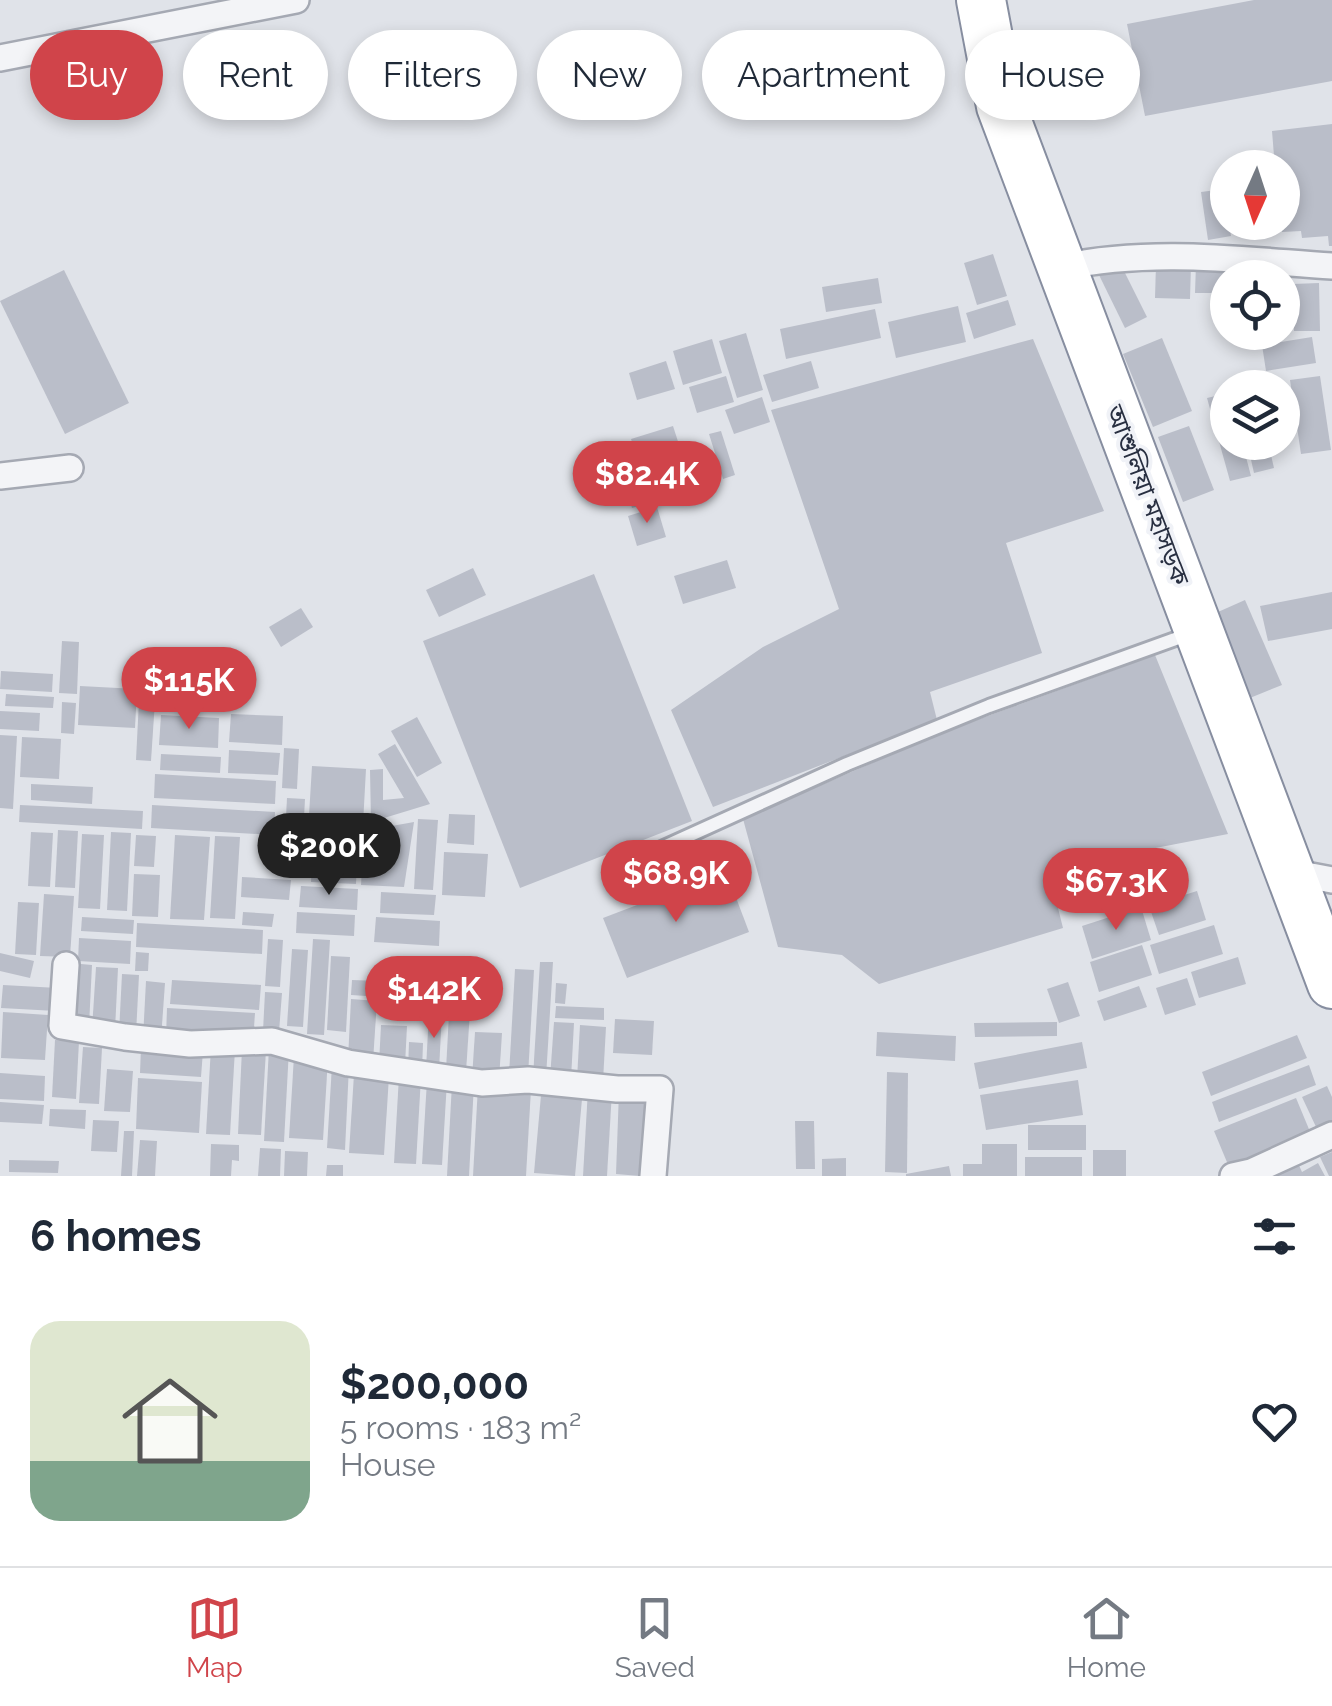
<!DOCTYPE html>
<html lang="en">
<head>
<meta charset="utf-8">
<style>
	:root { --surface:#fff; --page:#f6f6f7; --text:#1f2937; --muted:#747a83; --line:#e0e1e3; --accent:#d0444a }
	body { margin:0; font-family:Raleway,"Noto Sans Bengali",sans-serif; background:var(--page); color:var(--text); height:100vh; display:flex; flex-direction:column; font-size:38px; white-space:nowrap }
	* { box-sizing:border-box; margin:0 }
	p { font-size:32px; color:var(--muted) }
	.icon { flex:none; width:55px; height:55px; fill:none; stroke:currentColor; stroke-width:2; stroke-linecap:round; stroke-linejoin:round }
	.map { position:relative; height:1176px; overflow:hidden }
	.sheet { display:flex; flex-direction:column; background:var(--surface); flex:1 }
	.sheet>* { flex:none }
	.hud { position:absolute; left:30px; top:30px; width:1272px; height:90px; display:flex; gap:20px }
	.needle { width:65px; rotate:183deg }
	.tools { position:absolute; left:1210px; top:150px; display:grid; gap:20px }
	.tools a { display:grid; place-items:center; width:90px; height:90px; border-radius:50%; background:var(--surface); box-shadow:0 5px 15px #0003; font-size:50px }
	.price { position:absolute; translate:-50% -85px; padding:0 22px; border-radius:35px; background:var(--accent); color:#fff; font-size:32px; line-height:65px; filter:drop-shadow(0 2px 5px #0008) }
	.price::after { content:''; position:absolute; left:50%; top:60px; width:30px; height:22px; margin-left:-15px; background:inherit; clip-path:polygon(0 0,100% 0,50% 100%) }
	.price.selected { background:#222; color:#fff }
	ul { padding:0; list-style:none }
	li { display:flex; align-items:center; gap:30px; height:250px; padding:0 30px }
	li+li { border-top:2px solid var(--line) }
	li span { display:grid; place-items:center; flex:none; width:280px; height:200px; border-radius:30px; color:#555 }
	li>.icon { margin-inline-start:auto }
	span .icon { width:120px; height:120px; fill:#fffc; stroke-width:1 }
	li b { font-size:42px }
	h2 { display:flex; justify-content:space-between; align-items:center; height:120px; padding:0 30px; font-size:42px }
	.pill { padding:0 35px; border-radius:45px; background:var(--surface); box-shadow:0 5px 15px #0003; font-size:35px; line-height:90px }
	.pill.selected { background:var(--accent); color:#fff }
	.dock { display:flex; justify-content:space-around; align-items:center; height:140px; border-top:2px solid var(--line); background:var(--surface); font-size:28px; color:var(--muted) }
	.dock a { display:grid; justify-items:center; gap:5px }
	.dock .selected { color:var(--accent) }
	.map>svg:first-child { display:block }
	.building { fill:#babec9 }
	.lines { fill:none; stroke-linecap:round; stroke-linejoin:round }
	.lane-casing { stroke:#a5a9b3; stroke-width:18 }
	.street-casing { stroke:#a5a9b3; stroke-width:30 }
	.highway-casing { stroke:#878ea0; stroke-width:52 }
	.lane { stroke:#f3f4f7; stroke-width:12 }
	.street { stroke:#f3f4f7; stroke-width:25 }
	.highway { stroke:#fff; stroke-width:48 }
	.labels { text-anchor:middle; dominant-baseline:central; stroke-width:8; stroke-linejoin:round; paint-order:stroke }
	.street-label { font-size:25px; fill:#282f41; stroke:#f0f2f7 }
</style>
</head>
<body>
<div class="map">
<svg width="1332" height="1176" viewBox="0 0 1332 1176">
	<rect width="100%" height="100%" fill="#e0e3e9"/>
	<!-- building -->
	<g class="building">
		<path d="M1254 0H1332V81L1145 116 1127 24Z"/>
		<path d="M1332 124V246H1329L1328 236 1302 238 1301 231 1282 232V168H1275L1272 131Z"/>
		<path d="M1224 189 1231 236 1208 240 1201 192Z"/>
		<path d="M993 254 1007 296 977 305 964 263Z"/>
		<path d="M1156 264H1191L1190 299 1155 298Z"/>
		<path d="M1196 264 1255 265V278H1228V293H1195Z"/>
		<path d="M1121 265 1147 317 1125 328 1099 275Z"/>
		<path d="M64 270 129 403 65 434 0 301Z"/>
		<path d="M1260 274H1289L1288 334H1282V278H1260Z"/>
		<path d="M878 278 882 303 826 312 822 287Z"/>
		<path d="M1319 283 1320 331H1294L1293 284Z"/>
		<rect x="1213" y="297" width="15" height="16"/>
		<path d="M1008 300 1016 325 974 339 966 313Z"/>
		<path d="M958 306 966 342 896 358 888 322Z"/>
		<path d="M875 309 881 338 786 359 780 329Z"/>
		<path d="M746 333 763 390 737 398 719 341Z"/>
		<path d="M1312 337 1316 363 1266 371 1262 345Z"/>
		<path d="M1162 338 1192 411 1153 427 1123 354Z"/>
		<path d="M712 339 722 373 683 385 673 351Z"/>
		<path d="M1033 339 1104 511 1006 543 1042 653 930 692 937 720 713 807 671 710 763 647 839 609 771 410Z"/>
		<path d="M666 361 675 389 637 400 629 373Z"/>
		<path d="M811 361 819 388 772 402 763 375Z"/>
		<path d="M1252 375 1255 388H1234L1232 380Z"/>
		<path d="M726 376 734 402 697 413 689 387Z"/>
		<path d="M1320 376 1331 450 1301 454 1290 380Z"/>
		<path d="M1228 393V442H1242L1251 476 1230 481 1207 398Z"/>
		<path d="M762 397 770 422 734 434 725 410Z"/>
		<path d="M673 426 684 460 642 472 631 439Z"/>
		<path d="M1189 426 1214 490 1183 502 1158 437Z"/>
		<path d="M721 431 735 475 723 479 709 434Z"/>
		<path d="M1247 442H1268L1274 468 1254 473Z"/>
		<path d="M668 469 676 495 632 508 624 482Z"/>
		<path d="M657 507 666 537 637 546 628 516Z"/>
		<path d="M727 560 736 588 683 604 674 576Z"/>
		<path d="M473 568 486 595 439 617 426 590Z"/>
		<path d="M594 574 692 821 520 888 423 641Z"/>
		<path d="M1332 592V629L1268 641 1260 606Z"/>
		<path d="M1245 600 1282 685 1245 700 1209 616Z"/>
		<path d="M301 608 313 627 281 647 269 627Z"/>
		<path d="M62 641 79 642 77 694 59 693Z"/>
		<path d="M1155 655 1228 834 1145 850 1051 880 1063 928 879 984 842 955 778 947 743 819 941 733Z"/>
		<path d="M1 671 53 674 52 692 0 689Z"/>
		<path d="M80 686 137 689 135 728 78 725Z"/>
		<path d="M6 694 54 697 53 708 5 706Z"/>
		<path d="M139 700 155 701 151 761 136 760Z"/>
		<path d="M62 702 76 703 74 734 61 733Z"/>
		<path d="M0 711 40 713 39 731 0 729Z"/>
		<path d="M231 714 283 716 282 745 229 742Z"/>
		<path d="M161 715 219 718 218 748 159 745Z"/>
		<path d="M417 717 442 763 417 777 391 731Z"/>
		<path d="M0 735 17 736 13 809 0 808Z"/>
		<path d="M22 737 61 739 59 779 20 777Z"/>
		<path d="M395 744 430 804 371 822 370 770 383 769V800L404 798 378 754Z"/>
		<path d="M284 748 299 749 297 789 282 788Z"/>
		<path d="M229 750 280 753 278 775 228 773Z"/>
		<path d="M161 754 221 757 220 773 160 770Z"/>
		<path d="M312 766 366 769 363 824 351 823V834L308 832Z"/>
		<path d="M155 774 276 781 275 804 154 798Z"/>
		<path d="M31 784 93 787 92 804 31 800Z"/>
		<path d="M287 798 305 799 303 836 285 835Z"/>
		<path d="M20 805 143 811 142 829 19 822Z"/>
		<path d="M152 805 275 812 274 835 151 828Z"/>
		<path d="M449 814 475 815 474 845 447 843Z"/>
		<path d="M418 819 438 820 433 890 414 889Z"/>
		<path d="M414 822 404 887 361 885 364 831Z"/>
		<path d="M58 830 78 831 75 888 55 887Z"/>
		<path d="M31 832 53 833 50 887 28 886Z"/>
		<path d="M111 832 131 833 127 911 107 910Z"/>
		<path d="M82 834 104 835 100 909 78 908Z"/>
		<path d="M136 835 156 836 154 867 134 866Z"/>
		<path d="M175 835 210 837 204 920 170 919Z"/>
		<path d="M215 836 240 837 235 919 210 918Z"/>
		<path d="M313 839 358 841 356 884 311 882Z"/>
		<path d="M444 852 488 854 485 897 442 895Z"/>
		<path d="M726 871 749 932 627 978 603 918Z"/>
		<path d="M134 874 160 875 158 917 132 916Z"/>
		<path d="M242 877 291 880 289 900 241 897Z"/>
		<path d="M301 886 358 889 357 910 299 907Z"/>
		<path d="M1197 891 1206 920 1159 935 1149 906Z"/>
		<path d="M381 892 436 895 434 915 380 913Z"/>
		<path d="M44 894 74 896 70 957 40 956Z"/>
		<path d="M18 902 39 903 36 955 15 954Z"/>
		<path d="M1141 907 1151 940 1092 959 1082 926Z"/>
		<path d="M243 912 274 914 272 927 242 925Z"/>
		<path d="M297 912 355 915 354 936 296 933Z"/>
		<path d="M82 917 134 920 133 934 81 931Z"/>
		<path d="M376 917 440 921 439 946 374 942Z"/>
		<path d="M137 923 263 930 262 954 136 947Z"/>
		<path d="M1214 925 1223 954 1159 974 1150 945Z"/>
		<path d="M79 938 131 941 130 964 78 961Z"/>
		<path d="M268 939 283 940 280 987 265 986Z"/>
		<path d="M313 939 330 940 324 1035 307 1034Z"/>
		<path d="M1142 945 1152 975 1099 992 1090 962Z"/>
		<path d="M292 949 308 950 303 1027 287 1026Z"/>
		<path d="M136 952 149 953 148 971H135Z"/>
		<path d="M0 953 34 961 30 978 0 971Z"/>
		<path d="M331 956 350 957 346 1032 327 1030Z"/>
		<path d="M1238 957 1246 984 1199 998 1191 972Z"/>
		<path d="M540 962H553L546 1078 533 1077Z"/>
		<path d="M70 963 92 965 89 1026 66 1024Z"/>
		<path d="M96 967 118 968 115 1030 92 1029Z"/>
		<path d="M515 969 534 970 528 1076 509 1075Z"/>
		<path d="M122 974 139 975 136 1034 119 1033Z"/>
		<path d="M1187 978 1196 1005 1165 1015 1156 988Z"/>
		<path d="M172 980 261 985 259 1010 170 1004Z"/>
		<path d="M352 980 381 981V997L351 995Z"/>
		<path d="M146 981 165 983 161 1039 143 1038Z"/>
		<path d="M1068 982 1080 1016 1059 1023 1047 989Z"/>
		<path d="M556 983 567 984 565 1004 555 1003Z"/>
		<path d="M3 985 58 988 56 1011 1 1008Z"/>
		<path d="M1139 986 1147 1007 1104 1021 1097 1001Z"/>
		<path d="M265 992 282 993 279 1032 263 1031Z"/>
		<path d="M450 995 471 996 466 1072 446 1070Z"/>
		<path d="M351 999 377 1001 373 1061 348 1059Z"/>
		<path d="M556 1006 604 1008V1020L555 1018Z"/>
		<path d="M167 1008 255 1013 253 1042 166 1037Z"/>
		<path d="M3 1012 48 1015 45 1060 1 1058Z"/>
		<path d="M429 1012 442 1013 439 1070 426 1069Z"/>
		<path d="M615 1019 654 1021 652 1055 613 1053Z"/>
		<path d="M554 1022 574 1023 571 1079 550 1078Z"/>
		<path d="M1057 1022V1036L975 1037 974 1023Z"/>
		<path d="M381 1025 407 1026 405 1065 379 1064Z"/>
		<path d="M580 1025 606 1027 603 1081 577 1079Z"/>
		<path d="M475 1032 502 1033 499 1080 472 1078Z"/>
		<path d="M877 1032 956 1036 955 1061 876 1056Z"/>
		<path d="M1297 1035 1307 1058 1211 1096 1202 1072Z"/>
		<path d="M55 1040 79 1041 76 1099 52 1097Z"/>
		<path d="M409 1042 423 1043 422 1071 408 1070Z"/>
		<path d="M1082 1042 1087 1068 979 1089 974 1063Z"/>
		<path d="M83 1047 102 1048 99 1104 79 1103Z"/>
		<path d="M141 1047 203 1051 201 1077 140 1073Z"/>
		<path d="M211 1047 235 1049 230 1135 206 1134Z"/>
		<path d="M269 1048 289 1049 284 1142 264 1141Z"/>
		<path d="M242 1049 266 1050 261 1135 238 1134Z"/>
		<path d="M294 1056 328 1058 323 1140 289 1138Z"/>
		<path d="M332 1065 349 1066 345 1150 327 1148Z"/>
		<path d="M1309 1065 1316 1085 1219 1122 1212 1102Z"/>
		<path d="M107 1069 133 1071 130 1112 104 1111Z"/>
		<path d="M887 1072 908 1073 907 1173 885 1172Z"/>
		<path d="M0 1073 45 1076 44 1101 0 1099Z"/>
		<path d="M354 1074 389 1076 384 1155 349 1153Z"/>
		<path d="M399 1076 421 1077 416 1164 394 1163Z"/>
		<path d="M138 1078 202 1082 199 1133 136 1129Z"/>
		<path d="M427 1080 447 1081 442 1165 422 1164Z"/>
		<path d="M1078 1080 1083 1115 986 1130 980 1095Z"/>
		<path d="M452 1083 474 1084 469 1176H447Z"/>
		<path d="M542 1084 583 1088 575 1176 534 1173Z"/>
		<path d="M478 1086 531 1089 526 1176H473Z"/>
		<path d="M1327 1086 1332 1097V1123L1317 1129 1302 1097Z"/>
		<path d="M588 1089 612 1091 607 1176H583Z"/>
		<path d="M619 1091 650 1092 640 1176 616 1174Z"/>
		<path d="M1296 1098 1311 1134 1229 1167 1214 1131Z"/>
		<path d="M0 1102 44 1105 42 1124 0 1122Z"/>
		<path d="M50 1109 86 1110 85 1129 49 1126Z"/>
		<path d="M93 1120 119 1121 117 1152 91 1151Z"/>
		<path d="M795 1121H814L815 1169H796Z"/>
		<rect x="1028" y="1125" width="58" height="25"/>
		<path d="M124 1131H134L132 1176H121Z"/>
		<path d="M140 1140 157 1141 155 1176H137Z"/>
		<path d="M211 1144 239 1145V1161L232 1160 231 1176H210Z"/>
		<path d="M982 1144H1017V1176H963V1164H982Z"/>
		<path d="M260 1148 281 1149 280 1176H258Z"/>
		<rect x="1093" y="1150" width="33" height="26"/>
		<path d="M285 1151 308 1152 307 1176H284Z"/>
		<path d="M1332 1152V1176H1329L1320 1157Z"/>
		<rect x="1025" y="1157" width="57" height="19"/>
		<path d="M846 1158V1176H822V1159Z"/>
		<path d="M9 1160 59 1161 58 1173 9 1172Z"/>
		<path d="M1297 1161 1302 1172 1318 1163 1325 1176H1263Z"/>
		<path d="M327 1165H343V1176H326Z"/>
		<path d="M949 1166 951 1176H906V1174Z"/>
	</g>
	<g class="lines">
		<!-- lane casing -->
		<g class="lane-casing">
			<path id="lane" d="M644 856 847 764 989 706 1192 633"/>
		</g>
		<!-- street casing -->
		<g class="street-casing">
			<g id="street">
				<path d="M0 58 296 0"/>
				<path d="M1062 267C1152 248 1241 260 1332 266"/>
				<path d="M0 476 70 468"/>
				<path d="M1290 872 1332 880"/>
				<path d="M66 965 62 1026 125 1037 190 1044 272 1041 348 1063 482 1083 528 1080 617 1089H660L653 1176"/>
				<path d="M1233 1176 1251 1172 1332 1135"/>
			</g>
		</g>
		<!-- highway casing -->
		<g class="highway-casing">
			<path id="highway" d="M981 0 1001 106 1332 984"/>
		</g>
		<!-- lane -->
		<use href="#lane" class="lane"/>
		<!-- street -->
		<use href="#street" class="street"/>
		<!-- highway -->
		<use href="#highway" class="highway"/>
	</g>
	<g class="labels">
		<!-- street labels -->
		<g class="street-label">
			<text transform="translate(1148 495) rotate(69)">আশুলিয়া মহাসড়ক</text>
		</g>
	</g>
</svg>
<div class="tools">
<a><svg class="needle" viewBox="-14 -14 28 28"><path d="M0-13l5 13h-10z" fill="#e53935"/><path d="M0 13l5-13h-10z" fill="#747a83"/></svg></a>
<a><svg class="icon" aria-label="locate" viewBox="0 0 24 24"><circle cx="12" cy="12" r="6"/><path d="M12 2v4M12 18v4M2 12h4M18 12h4"/></svg></a>
<a><svg class="icon" aria-label="layers" viewBox="0 0 24 24"><path d="M12 4l9 5-9 5-9-5zM3 14l9 5 9-5"/></svg></a>
</div>
<b class="price" style="left:647px;top:526px">$82.4K</b>
<b class="price" style="left:189px;top:732px">$115K</b>
<b class="price selected" style="left:329px;top:898px">$200K</b>
<b class="price" style="left:676px;top:925px">$68.9K</b>
<b class="price" style="left:1116px;top:933px">$67.3K</b>
<b class="price" style="left:434px;top:1041px">$142K</b>
<div class="hud">
<a class="pill selected">Buy</a>
<a class="pill">Rent</a>
<a class="pill">Filters</a>
<a class="pill">New</a>
<a class="pill">Apartment</a>
<a class="pill">House</a>
</div>
</div>
<section class="sheet">
<h2>6 homes<svg class="icon" aria-label="filters" viewBox="0 0 24 24"><path d="M4 7h16M4 17h16"/><circle cx="9" cy="7" r="2"/><circle cx="15" cy="17" r="2"/></svg></h2>
<ul>
<li><span style="background:linear-gradient(#dfe7d0 70%,#7fa58c 0)"><svg class="icon" aria-label="home" viewBox="0 0 24 24"><path d="M3 11l9-7 9 7M6 9v11h12V9"/></svg></span><div><b>$200,000</b><p>5 rooms · 183 m²</p><p>House</p></div><svg class="icon" aria-label="heart" viewBox="0 0 24 24"><path d="M12 20l-8-8c-3-5 5-10 8-4 3-6 11-1 8 4z"/></svg></li>
</ul>
</section>
<nav class="dock">
<a class="selected"><svg class="icon" aria-label="map" viewBox="0 0 24 24"><path d="M3 6l6-2 6 2 6-2v14l-6 2-6-2-6 2zM9 4v14M15 6v14"/></svg>Map</a>
<a><svg class="icon" aria-label="saved" viewBox="0 0 24 24"><path d="M7 4h10v16l-5-4-5 4z"/></svg>Saved</a>
<a><svg class="icon" aria-label="home" viewBox="0 0 24 24"><path d="M3 11l9-7 9 7M6 9v11h12V9"/></svg>Home</a>
</nav>
</body>
</html>
